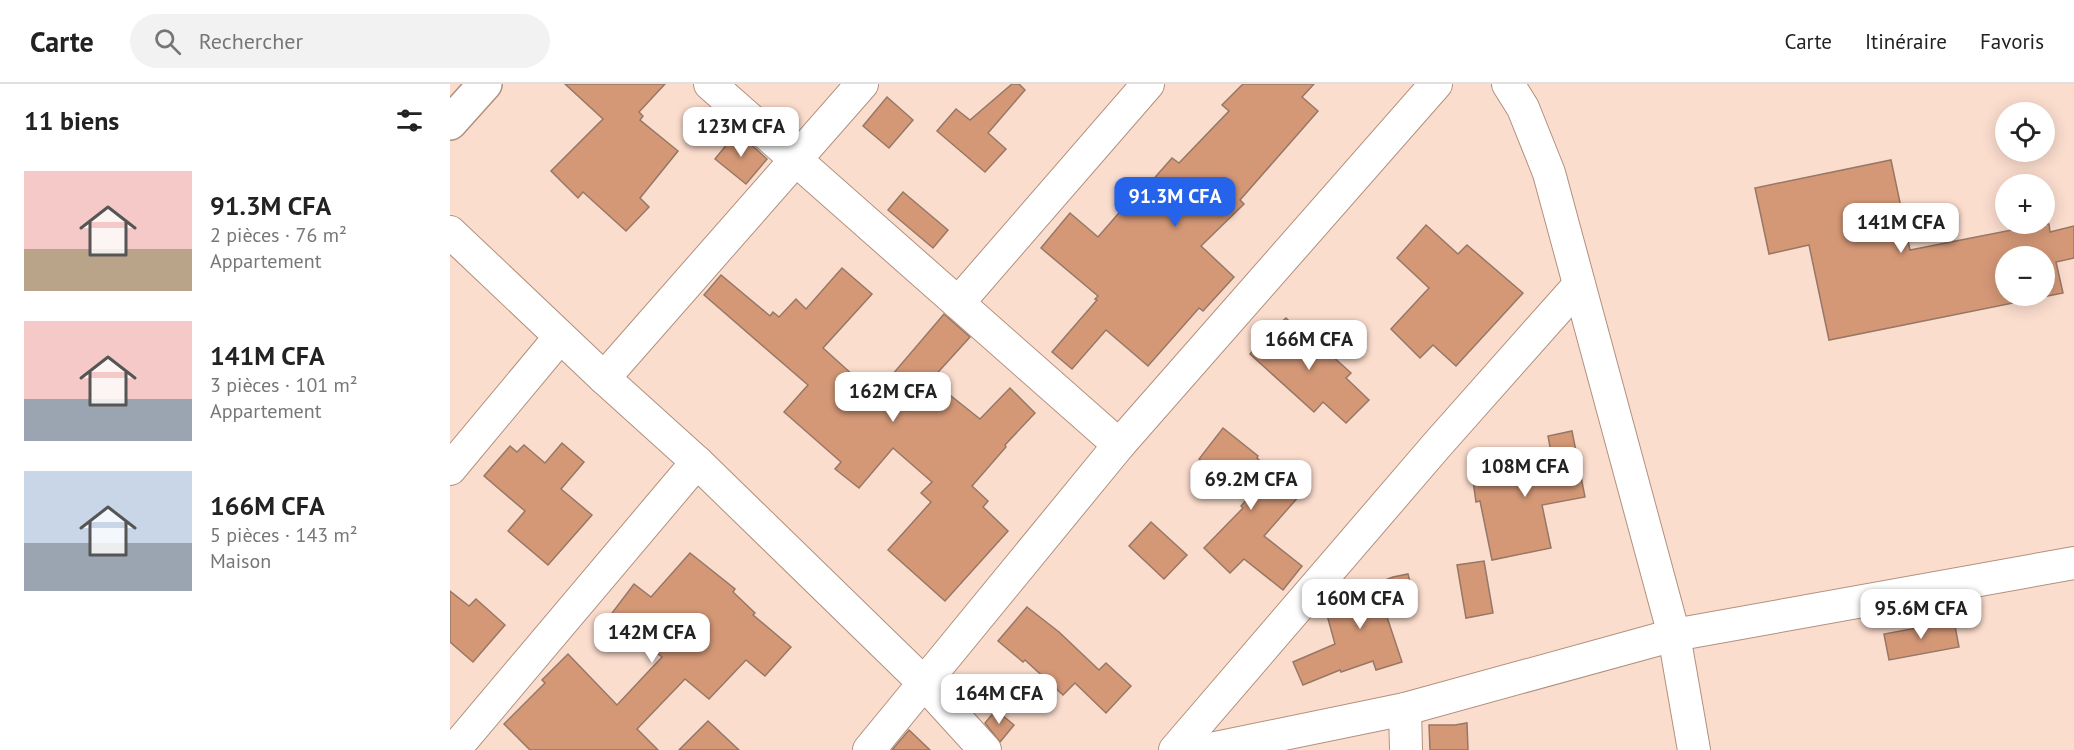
<!DOCTYPE html>
<html lang="fr">
<head>
<meta charset="utf-8">
<style>
	:root { --surface:#fff; --page:#f2f2f2; --text:#222; --muted:#767676; --line:#e0e0e0; --accent:#2563eb }
	body { margin:0; font-family:"PT Sans",sans-serif; background:var(--page); color:var(--text); height:100vh; display:flex; flex-direction:column; font-size:22px; white-space:nowrap }
	* { box-sizing:border-box; margin:0 }
	p { font-size:20px; color:var(--muted) }
	.icon { flex:none; width:33px; height:33px; fill:none; stroke:currentColor; stroke-width:2; stroke-linecap:round; stroke-linejoin:round }
	.map { position:relative; flex:1; overflow:hidden }
	.sheet { display:flex; flex-direction:column; background:var(--surface); width:450px }
	.sheet>* { flex:none }
	.controls { position:absolute; left:1545px; top:18px; display:grid; gap:12px }
	.controls a { display:grid; place-items:center; width:60px; height:60px; border-radius:50%; background:var(--surface); box-shadow:0 3px 15px #0003; font-size:30px }
	.price { position:absolute; translate:-50% -51px; padding:0 14px; border-radius:12px; background:#fff; color:#222; font-size:20px; line-height:39px; filter:drop-shadow(0 2px 3px #0008) }
	.price::after { content:''; position:absolute; left:50%; top:36px; width:18px; height:14px; margin-left:-9px; background:inherit; clip-path:polygon(0 0,100% 0,50% 100%) }
	.price.selected { background:var(--accent); color:#fff }
	ul { padding:0; list-style:none }
	li { display:flex; align-items:center; gap:18px; height:150px; padding:0 24px }
	li span { display:grid; place-items:center; flex:none; width:168px; height:120px; border-radius:0px; color:#555 }
	li>.icon { margin-inline-start:auto }
	span .icon { width:72px; height:72px; fill:#fffc; stroke-width:1 }
	li b { font-size:26px }
	h2 { display:flex; justify-content:space-between; align-items:center; height:72px; padding:0 24px; font-size:26px }
	header { display:flex; align-items:center; gap:36px; box-sizing:border-box; height:84px; padding:0 30px; background:var(--surface); border-bottom:2px solid var(--line) }
	header strong { font-size:28px }
	nav { display:flex; gap:33px; margin-inline-start:auto; font-size:21px }
	.search { width:420px; height:54px; background:var(--page); display:flex; align-items:center; gap:15px; box-sizing:border-box; padding:0 21px; border-radius:33px; color:var(--muted); font-size:22px }
	main { display:flex; flex:1; min-height:0 }
	.map>svg:first-child { display:block }
	.building { fill:#d49877; stroke:#977765; stroke-width:1.5; fill-rule:evenodd }
	.lines { fill:none; stroke-linecap:round; stroke-linejoin:round }
	.minor-casing { stroke:#b2907e; stroke-width:34 }
	.tertiary-casing { stroke:#b2907e; stroke-width:36 }
	.minor { stroke:#fff; stroke-width:32 }
	.tertiary { stroke:#fff; stroke-width:33 }
</style>
</head>
<body>
<header>
<strong>Carte</strong>
<div class="search"><svg class="icon" aria-label="search" viewBox="0 0 24 24"><circle cx="10" cy="10" r="6"/><path d="M15 15l6 6"/></svg>Rechercher</div>
<nav><a>Carte</a><a>Itinéraire</a><a>Favoris</a></nav>
</header>
<main>
<section class="sheet">
<h2>11 biens<svg class="icon" aria-label="filters" viewBox="0 0 24 24"><path d="M4 7h16M4 17h16"/><circle cx="9" cy="7" r="2"/><circle cx="15" cy="17" r="2"/></svg></h2>
<ul>
<li><span style="background:linear-gradient(#f6c9c9 65%,#b9a48a 0)"><svg class="icon" aria-label="home" viewBox="0 0 24 24"><path d="M3 11l9-7 9 7M6 9v11h12V9"/></svg></span><div><b>91.3M CFA</b><p>2 pièces · 76 m²</p><p>Appartement</p></div></li>
<li><span style="background:linear-gradient(#f6c9c9 65%,#9aa5b1 0)"><svg class="icon" aria-label="home" viewBox="0 0 24 24"><path d="M3 11l9-7 9 7M6 9v11h12V9"/></svg></span><div><b>141M CFA</b><p>3 pièces · 101 m²</p><p>Appartement</p></div></li>
<li><span style="background:linear-gradient(#c9d6e8 60%,#9aa5b1 0)"><svg class="icon" aria-label="home" viewBox="0 0 24 24"><path d="M3 11l9-7 9 7M6 9v11h12V9"/></svg></span><div><b>166M CFA</b><p>5 pièces · 143 m²</p><p>Maison</p></div></li>
</ul>
</section>
<div class="map">
<svg width="1624" height="666" viewBox="0 0 1624 666">
	<rect width="100%" height="100%" fill="#fbddce"/>
	<!-- building -->
	<g class="building">
		<path d="M115 0H215L189 28 193 32 190 36 228 67 190 114 199 123 176 147 133 108 128 114 101 87 153 35Z"/>
		<path d="M562 0H569L575 6 538 49 556 65 535 88 487 47 506 25 520 36Z"/>
		<path d="M793 0H864L852 13 868 27 790 116 794 120 751 162 784 193 753 227 749 224 698 282 656 246 622 285 602 268 647 216 645 215 648 212 591 164 620 129 648 153 675 122 678 124 722 74 729 79 779 27 772 21Z"/>
		<path d="M437 13 463 36 439 64 413 42Z"/>
		<path d="M287 48 317 75 296 100 265 75Z"/>
		<path d="M1441 76 1460 166 1567 145 1566 140H1599L1600 148 1624 142V174L1606 178 1613 209 1379 256 1359 161 1319 170 1305 104ZM1556 172H1594V212H1556Z"/>
		<path d="M453 108 498 146 483 164 438 126Z"/>
		<path d="M976 141 1008 170 1017 161 1073 209 1006 282 983 261 970 274 941 245 979 204 947 174Z"/>
		<path d="M392 184 422 210 373 264 425 311 494 230 520 253 481 296 530 335 560 304 585 329 555 361 556 363 522 402 538 417 533 423 558 447 495 517 438 466 481 418 471 409 482 398 443 364 409 404 385 385 391 378 334 328 358 301 254 211 271 191 320 232 323 228 329 233 346 215 356 225Z"/>
		<path d="M836 234 867 264 870 261 901 289 896 294 919 316 896 339 873 318 864 328 800 270 819 249Z"/>
		<path d="M773 344 808 372 807 374 850 411 814 452 852 482 833 506 794 475 780 489 754 464 793 424 791 422 798 414 749 375Z"/>
		<path d="M1122 347 1135 413 1092 421 1101 464 1042 476 1030 417 1026 418 1020 374 1049 370 1052 395 1104 384 1098 352Z"/>
		<path d="M112 359 134 378 111 405 142 431 98 481 58 447 75 427 34 392 60 362 67 368 74 361 95 379Z"/>
		<path d="M701 438 737 471 714 495 679 462Z"/>
		<path d="M240 469 285 505 283 508 305 529 303 531 341 563 315 592 296 576 259 615 235 595 187 645 208 666H80L54 640 95 599 92 596 118 570 167 621 212 573 159 533 184 500 201 513Z"/>
		<path d="M1034 477 1043 529 1016 534 1007 481Z"/>
		<path d="M958 490 966 522 936 530 952 578 926 586 923 577 891 588 890 586 853 601 843 578 885 560 874 520 897 515 896 511 943 493Z"/>
		<path d="M0 507 19 522 26 515 55 541 23 578 0 558Z"/>
		<path d="M577 523 609 548 649 586 656 579 681 602 656 629 625 599 613 611 575 576 573 578 548 557Z"/>
		<path d="M1504 537 1509 563 1439 576 1434 550Z"/>
		<path d="M546 626 564 641 550 658 535 639Z"/>
		<path d="M258 637 289 666H229Z"/>
		<path d="M1017 639 1018 666H980L979 641H1005Z"/>
		<path d="M459 646 480 666H442Z"/>
	</g>
	<g class="lines">
		<!-- minor casing -->
		<g class="minor-casing">
			<g id="minor">
				<path d="M260 0 669 361"/>
				<path d="M1058 0 1073 24 1099 89 1224 551 1244 666"/>
				<path d="M0 148 154 294 247 378 474 599 535 666"/>
				<path d="M508 219 698 0"/>
				<path d="M154 294 412 0"/>
				<path d="M0 385 110 253"/>
				<path d="M955 625 956 666"/>
				<path d="M4 666 247 378"/>
				<path d="M419 666 669 361 986 0"/>
				<path d="M725 666 987 361 1129 201"/>
				<path d="M756 666 955 625 1224 551 1624 479"/>
			</g>
		</g>
		<!-- tertiary casing -->
		<g class="tertiary-casing">
			<path id="tertiary" d="M0 39 35 0"/>
		</g>
		<!-- minor -->
		<use href="#minor" class="minor"/>
		<!-- tertiary -->
		<use href="#tertiary" class="tertiary"/>
	</g>
</svg>
<div class="controls">
<a><svg class="icon" aria-label="locate" viewBox="0 0 24 24"><circle cx="12" cy="12" r="6"/><path d="M12 2v4M12 18v4M2 12h4M18 12h4"/></svg></a>
<a>+</a>
<a>−</a>
</div>
<b class="price" style="left:291px;top:74px">123M CFA</b>
<b class="price selected" style="left:725px;top:144px">91.3M CFA</b>
<b class="price" style="left:1451px;top:170px">141M CFA</b>
<b class="price" style="left:859px;top:287px">166M CFA</b>
<b class="price" style="left:443px;top:339px">162M CFA</b>
<b class="price" style="left:1075px;top:414px">108M CFA</b>
<b class="price" style="left:801px;top:427px">69.2M CFA</b>
<b class="price" style="left:910px;top:546px">160M CFA</b>
<b class="price" style="left:1471px;top:556px">95.6M CFA</b>
<b class="price" style="left:202px;top:580px">142M CFA</b>
<b class="price" style="left:549px;top:641px">164M CFA</b>
</div>
</main>
</body>
</html>
